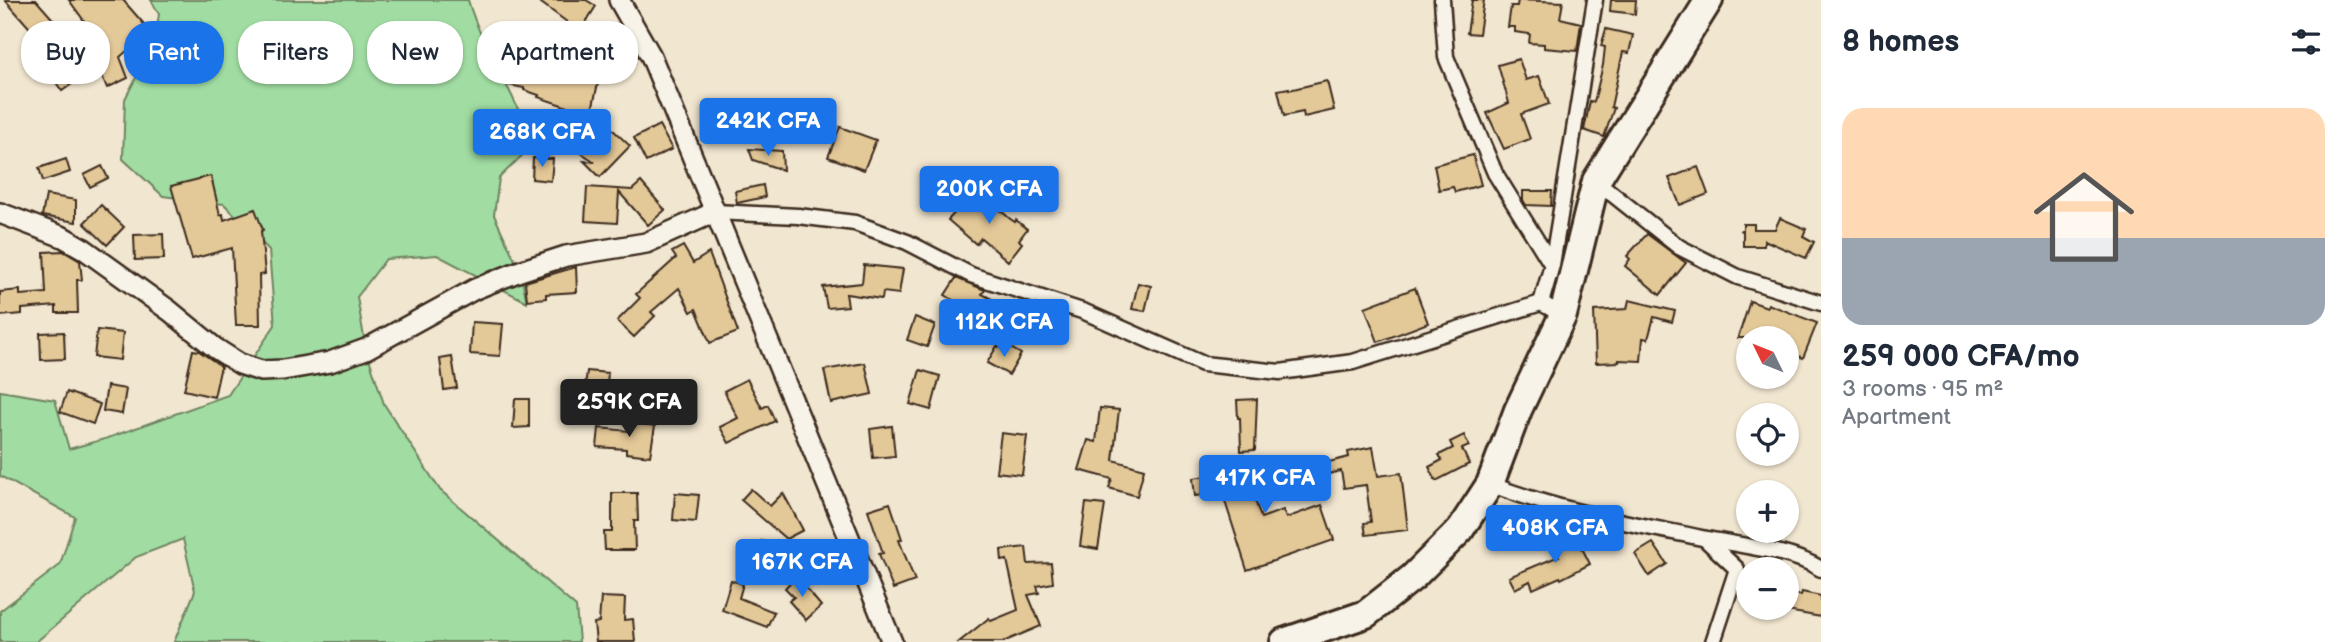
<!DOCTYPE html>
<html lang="en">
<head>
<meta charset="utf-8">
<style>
	:root { --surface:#fff; --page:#f2f2f3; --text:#1f2937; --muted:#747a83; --accent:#1a73e8 }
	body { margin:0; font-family:"Balsamiq Sans",sans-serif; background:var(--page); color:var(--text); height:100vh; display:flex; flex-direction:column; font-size:26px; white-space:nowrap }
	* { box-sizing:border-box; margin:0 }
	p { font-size:23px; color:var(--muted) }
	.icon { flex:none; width:38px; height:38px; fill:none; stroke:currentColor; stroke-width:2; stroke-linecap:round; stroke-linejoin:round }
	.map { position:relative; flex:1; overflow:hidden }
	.side { display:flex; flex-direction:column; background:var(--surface); width:525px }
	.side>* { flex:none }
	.banner { position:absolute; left:21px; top:21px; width:665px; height:63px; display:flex; gap:14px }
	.needle { width:46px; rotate:313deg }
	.tools { position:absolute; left:1736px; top:326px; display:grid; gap:14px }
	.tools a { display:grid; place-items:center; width:63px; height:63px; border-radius:50%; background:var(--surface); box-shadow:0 2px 5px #0004; font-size:35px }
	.price { position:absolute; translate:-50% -60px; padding:0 16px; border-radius:7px; background:var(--accent); color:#fff; font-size:23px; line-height:46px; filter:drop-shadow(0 2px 4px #0008) }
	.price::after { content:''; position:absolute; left:50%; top:42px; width:21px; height:16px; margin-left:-10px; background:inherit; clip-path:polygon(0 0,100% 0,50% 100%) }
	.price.current { background:#222; color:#fff }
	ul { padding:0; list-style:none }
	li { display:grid; align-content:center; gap:14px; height:371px; padding:0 21px }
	li span { display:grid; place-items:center; height:217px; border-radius:21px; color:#555 }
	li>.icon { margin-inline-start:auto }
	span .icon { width:126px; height:126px; fill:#fffc; stroke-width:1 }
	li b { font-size:30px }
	h2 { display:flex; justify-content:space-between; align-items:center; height:84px; padding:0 21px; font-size:30px }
	.pill { padding:0 24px; border-radius:28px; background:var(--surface); box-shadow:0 2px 5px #0004; font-size:24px; line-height:63px }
	.pill.current { background:var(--accent); color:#fff }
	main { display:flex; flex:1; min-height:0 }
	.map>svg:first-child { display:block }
	.green { fill:#a1dda3; stroke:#6e8460; stroke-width:2 }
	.building { fill:#e3c898; stroke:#3b2a1e; stroke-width:2 }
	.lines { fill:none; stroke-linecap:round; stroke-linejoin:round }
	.street-casing { stroke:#3b2a1e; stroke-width:19 }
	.secondary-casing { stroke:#3b2a1e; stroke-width:24 }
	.highway-casing { stroke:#3b2a1e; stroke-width:32 }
	.street { stroke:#f7f3e8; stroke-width:14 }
	.secondary { stroke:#f7f3e8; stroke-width:19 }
	.highway { stroke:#f7f3e8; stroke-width:26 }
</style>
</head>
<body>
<main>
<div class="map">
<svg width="1821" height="642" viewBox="0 0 1821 642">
	<rect width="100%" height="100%" fill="#f1e6d0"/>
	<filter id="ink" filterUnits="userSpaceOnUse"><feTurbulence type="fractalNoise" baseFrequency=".0143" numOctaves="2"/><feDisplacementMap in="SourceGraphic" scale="14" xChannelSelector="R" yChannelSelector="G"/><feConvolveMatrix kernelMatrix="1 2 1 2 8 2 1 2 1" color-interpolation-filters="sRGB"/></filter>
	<g filter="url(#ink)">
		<!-- green -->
		<path class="green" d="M151 0H468C478 34 495 63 511 94 520 112 524 127 536 142L499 178 494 215 520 271 527 302 437 255 386 259 357 297 366 349 384 404 440 490 576 607 579 642H174L195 591 183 539 136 557 36 642H0V611L60 565 75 517 0 476V391L55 400 69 449 108 438 228 395 275 325 269 250 224 204 163 196 123 159 125 99 155 41 159 14Z"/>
		<!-- building -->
		<g class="building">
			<path d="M5 0H36L58 25 56 27 79 60 103 47 69 0H123L150 31 120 57 128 78 107 88 102 76 99 78 94 68 62 91 39 58 50 51Z"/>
			<path d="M537 0H586L596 6 574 41 603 50 592 82 598 83 592 110 630 146 600 177 584 161 595 162 551 133 568 107 538 97 539 95 524 90V88L509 85 512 68 530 70 535 56 547 60 567 22Z"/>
			<path d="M1472 0H1484L1479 34 1467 33Z"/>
			<path d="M1518 0 1563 2 1560 18 1581 23 1577 51 1544 48V44L1529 43 1530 34 1515 32V27H1508L1511 6H1517Z"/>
			<path d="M1611 0H1636L1635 14 1610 11Z"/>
			<path d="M1606 29 1633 35 1629 53 1623 52 1611 107 1614 108 1604 137 1584 130 1590 101 1594 102 1603 65 1605 47 1601 46Z"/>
			<path d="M1519 59 1526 80 1539 76 1549 104 1521 114 1530 139 1504 149 1487 113 1509 103 1498 65Z"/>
			<path d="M1327 81 1334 110 1304 117 1303 112 1284 116 1278 90 1289 88V90Z"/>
			<path d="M659 125 672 149 646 162 634 138Z"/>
			<path d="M840 127 876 140 864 170 828 157Z"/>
			<path d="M749 149 782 151 783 170 753 160Z"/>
			<path d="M1473 155 1481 185 1455 192 1453 187 1439 190 1434 165Z"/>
			<path d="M533 158 553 159 551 181 532 179Z"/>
			<path d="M66 159 70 172 43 181 39 168Z"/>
			<path d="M102 166 108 178 90 187 84 175Z"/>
			<path d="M1698 167 1708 194 1680 205 1669 178Z"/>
			<path d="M211 176 220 215 223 214 224 220 255 209 263 230 261 231 265 274 259 275 260 325H236L232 248 192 259 171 186Z"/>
			<path d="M641 182 665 210 648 225 619 192 617 223 585 221 587 187 632 190Z"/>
			<path d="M763 185 765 197 737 203 735 191Z"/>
			<path d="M1523 191H1552L1551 206 1526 205 1523 200Z"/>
			<path d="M46 195 76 200V222L42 216Z"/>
			<path d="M985 196 1009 218 1015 222 1016 220 1027 229 1019 240 1022 243 1008 261 981 238 976 244 948 220 968 198 977 205Z"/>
			<path d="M101 205 124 227 107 245 84 223Z"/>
			<path d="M1780 218 1806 229 1803 236 1814 242 1806 258 1764 240V246H1743V231L1740 230H1743V224H1754V229H1775Z"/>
			<path d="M163 234 164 259 135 260 134 235Z"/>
			<path d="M1647 234 1686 263 1660 295 1625 266 1630 259 1627 256Z"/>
			<path d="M683 246 693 263 709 253 738 332 710 343 696 309 691 312 679 288 651 312 655 316 634 337 617 321 640 298 636 294 676 258 672 252Z"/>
			<path d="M63 251 80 261 82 280H77L78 313H56V306L22 309V314L0 316V292L20 290V295L46 293 44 252Z"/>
			<path d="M864 265 903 269 899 294 883 292 882 299 846 294 848 306 827 308 823 287 862 283Z"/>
			<path d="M576 267 577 292 546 294V298L527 300 525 282Z"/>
			<path d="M956 278 985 290 982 294 1013 310 1001 335 950 309 955 301 945 295Z"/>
			<path d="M1138 283 1151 286 1145 311 1132 309Z"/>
			<path d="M1415 288 1428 323 1378 342 1365 307Z"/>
			<path d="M1629 300 1675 311 1672 322 1654 317 1648 339 1643 338 1641 361 1619 360V362L1596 363 1594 311 1627 309Z"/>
			<path d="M1750 301 1767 307 1768 304 1817 323 1803 358 1787 351V338H1738Z"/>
			<path d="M915 317 935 325 927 347 907 340Z"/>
			<path d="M472 322 503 324 500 356 470 354Z"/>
			<path d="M97 330 123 333 120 360 94 357Z"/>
			<path d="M64 332 65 359 41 360 40 333Z"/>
			<path d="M1004 344 1021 354 1009 375 987 363 997 346 1002 348Z"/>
			<path d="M193 350 199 351 221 366 214 397 184 390Z"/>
			<path d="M452 357 457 388 444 390 440 359Z"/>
			<path d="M865 363 872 394 831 403 824 370Z"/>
			<path d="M920 370 940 376 931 410 910 404Z"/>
			<path d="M587 371 608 373 605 405 583 403Z"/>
			<path d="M747 379 762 408 768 405 775 421 729 443 720 427 738 418 724 391Z"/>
			<path d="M107 386 126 389 122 414 103 411Z"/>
			<path d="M67 392 100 404 93 424 60 412Z"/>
			<path d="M515 399H529V427L513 428Z"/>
			<path d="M1257 399 1255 450 1241 451 1240 418H1238L1237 400Z"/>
			<path d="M1100 408 1119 410 1113 460 1144 469 1137 496 1109 488 1112 479 1079 470 1088 440 1096 442Z"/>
			<path d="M630 422 655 426 650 456 626 453V449L597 447 599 428 629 431Z"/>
			<path d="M892 426 895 456 873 458 870 429Z"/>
			<path d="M1001 433 1027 436 1022 475 996 472Z"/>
			<path d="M1464 435 1469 446 1462 449 1469 464 1436 481 1429 467 1442 460 1439 455 1453 448 1450 442Z"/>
			<path d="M1373 447 1378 476 1401 473 1408 530 1366 535 1364 523 1371 522 1366 485 1344 488 1341 471 1324 475 1321 464 1349 457 1348 452Z"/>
			<path d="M1290 463 1296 486 1254 497 1261 518 1283 510 1286 518 1322 505 1334 540 1247 570 1222 492 1195 496 1193 478Z"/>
			<path d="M751 489 770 506 783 493 803 530 786 539 741 500Z"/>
			<path d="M612 493H637L638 521H634L635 550H605L604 532H612Z"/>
			<path d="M675 493 699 495 696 522 673 520Z"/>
			<path d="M890 503 902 539 899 540 915 581 893 589 879 554 883 553 868 510Z"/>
			<path d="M1086 503 1105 505 1098 549 1080 546Z"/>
			<path d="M1574 532 1590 564 1561 579 1560 577 1533 589 1530 581 1515 589 1509 577 1559 556 1555 548 1564 543 1561 538Z"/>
			<path d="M761 541 776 544 771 563 757 559Z"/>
			<path d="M1653 543 1667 564 1649 576 1635 554Z"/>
			<path d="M1026 547 1028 564 1051 563 1053 583 1037 586 1039 593 1028 595 1041 626 1003 642H959L989 618 991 621 1018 610 1007 560 1002 561 1001 550Z"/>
			<path d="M796 576 821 606 806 620 789 601 794 597 785 588Z"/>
			<path d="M731 580 743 584 739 598 774 612 767 627 722 610Z"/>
			<path d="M1802 592 1821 596V617L1787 611V595H1801Z"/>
			<path d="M601 597 625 598 624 620 633 619 635 642H596L594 623 599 622Z"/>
		</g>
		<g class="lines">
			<!-- street casing -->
			<g class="street-casing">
				<g id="street">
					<path d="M1442 0 1446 57 1495 173 1552 265"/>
					<path d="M1596 181 1679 247 1738 277 1821 303"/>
					<path d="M715 212 798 216 855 223 907 242 971 275 1085 312 1203 364 1280 372 1353 362 1541 303 1563 315"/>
					<path d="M1541 303 1552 265 1595 0"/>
					<path d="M1490 484C1558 511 1630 523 1702 538 1737 545 1791 550 1821 569"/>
					<path d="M1705 539 1737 569 1713 642"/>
				</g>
			</g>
			<!-- secondary casing -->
			<g class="secondary-casing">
				<g id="secondary">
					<path d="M619 0 651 56 892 642"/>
					<path d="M0 213 63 237 84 249 170 311 215 348 240 364 261 371 283 370 330 362 366 349 475 289 520 271 566 256 646 243 715 212"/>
				</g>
			</g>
			<!-- highway casing -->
			<g class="highway-casing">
				<path id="highway" d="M1284 642 1366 614 1413 577 1460 530 1490 484 1518 410 1563 315 1596 181 1709 0"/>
			</g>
			<!-- street -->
			<use href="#street" class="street"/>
			<!-- secondary -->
			<use href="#secondary" class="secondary"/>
			<!-- highway -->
			<use href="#highway" class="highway"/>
		</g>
	</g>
</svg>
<div class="tools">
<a><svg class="needle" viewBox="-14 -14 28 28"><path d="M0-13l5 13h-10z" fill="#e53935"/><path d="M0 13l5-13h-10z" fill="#747a83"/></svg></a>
<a><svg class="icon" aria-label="locate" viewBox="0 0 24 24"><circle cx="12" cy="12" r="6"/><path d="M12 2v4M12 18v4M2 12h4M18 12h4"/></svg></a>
<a>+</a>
<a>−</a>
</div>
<b class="price" style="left:768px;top:158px">242K CFA</b>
<b class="price" style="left:542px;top:169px">268K CFA</b>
<b class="price" style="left:989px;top:226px">200K CFA</b>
<b class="price" style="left:1004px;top:359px">112K CFA</b>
<b class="price current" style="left:629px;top:439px">259K CFA</b>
<b class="price" style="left:1265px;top:515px">417K CFA</b>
<b class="price" style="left:1555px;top:565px">408K CFA</b>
<b class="price" style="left:802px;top:599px">167K CFA</b>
<div class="banner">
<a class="pill">Buy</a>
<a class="pill current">Rent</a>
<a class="pill">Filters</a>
<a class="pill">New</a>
<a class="pill">Apartment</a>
</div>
</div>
<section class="side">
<h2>8 homes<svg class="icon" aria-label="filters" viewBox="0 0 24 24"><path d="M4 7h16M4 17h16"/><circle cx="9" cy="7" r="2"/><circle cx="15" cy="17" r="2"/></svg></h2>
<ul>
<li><span style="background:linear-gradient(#ffd9b3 60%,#9aa5b1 0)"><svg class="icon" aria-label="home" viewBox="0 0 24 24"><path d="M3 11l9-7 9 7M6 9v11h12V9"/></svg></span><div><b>259 000 CFA/mo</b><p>3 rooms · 95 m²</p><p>Apartment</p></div></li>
</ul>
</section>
</main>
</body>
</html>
